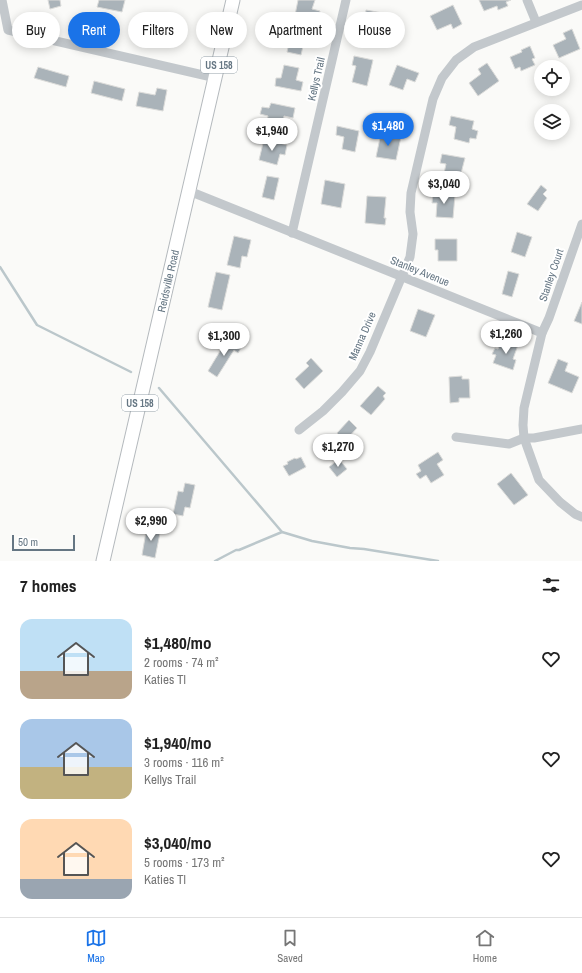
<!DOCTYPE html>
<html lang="en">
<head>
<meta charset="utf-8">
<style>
	:root { --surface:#fff; --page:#f6f6f6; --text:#222; --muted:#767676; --line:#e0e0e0; --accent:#1a73e8 }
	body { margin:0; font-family:"Archivo Narrow",sans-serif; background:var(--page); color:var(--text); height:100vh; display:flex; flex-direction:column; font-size:15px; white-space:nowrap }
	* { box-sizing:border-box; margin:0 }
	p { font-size:13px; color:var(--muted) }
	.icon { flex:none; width:22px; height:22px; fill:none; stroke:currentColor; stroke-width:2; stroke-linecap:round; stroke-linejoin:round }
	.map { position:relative; height:561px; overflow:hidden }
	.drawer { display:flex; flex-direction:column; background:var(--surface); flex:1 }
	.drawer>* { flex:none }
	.hud { position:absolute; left:12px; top:12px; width:558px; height:36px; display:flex; gap:8px }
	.fabs { position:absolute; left:534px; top:60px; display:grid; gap:8px }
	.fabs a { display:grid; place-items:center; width:36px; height:36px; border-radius:50%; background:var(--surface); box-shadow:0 2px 10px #0003; font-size:20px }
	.scale { position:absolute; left:12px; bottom:10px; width:63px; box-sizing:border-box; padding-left:4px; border:2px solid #657683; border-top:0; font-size:11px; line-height:14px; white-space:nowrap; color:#657683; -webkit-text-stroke:3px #fff; paint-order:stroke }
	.price { position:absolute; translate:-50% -34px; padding:0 9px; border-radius:14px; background:#fff; color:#222; font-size:13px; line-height:26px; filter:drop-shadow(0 1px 2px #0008) }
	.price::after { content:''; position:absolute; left:50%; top:24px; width:12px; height:9px; margin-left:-6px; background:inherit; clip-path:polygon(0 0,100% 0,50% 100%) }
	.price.current { background:var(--accent); color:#fff }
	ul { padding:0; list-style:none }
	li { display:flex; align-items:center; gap:12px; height:100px; padding:0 20px }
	li span { display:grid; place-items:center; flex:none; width:112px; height:80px; border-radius:12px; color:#555 }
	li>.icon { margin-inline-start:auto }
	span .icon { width:48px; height:48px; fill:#fffc; stroke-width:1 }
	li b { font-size:17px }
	h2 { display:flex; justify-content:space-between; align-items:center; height:48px; padding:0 20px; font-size:17px }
	.chip { padding:0 14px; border-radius:18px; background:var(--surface); box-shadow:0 2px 10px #0003; font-size:14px; line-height:36px }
	.chip.current { background:var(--accent); color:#fff }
	.tab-bar { display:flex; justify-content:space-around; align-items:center; height:56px; border-top:1px solid var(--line); background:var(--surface); font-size:11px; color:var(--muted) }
	.tab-bar a { display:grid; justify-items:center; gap:2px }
	.tab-bar .current { color:var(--accent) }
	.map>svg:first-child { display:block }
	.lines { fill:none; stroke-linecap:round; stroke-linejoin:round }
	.stream { stroke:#bbc7cb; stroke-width:2.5 }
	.building { fill:#aab3b9; stroke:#dcdcda }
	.highway-casing { stroke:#b4b9bd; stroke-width:15 }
	.minor { stroke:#c3c8cc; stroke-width:9 }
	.highway { stroke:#fff; stroke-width:13 }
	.labels { text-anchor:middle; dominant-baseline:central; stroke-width:4; stroke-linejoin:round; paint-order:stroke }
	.shield { fill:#fff; stroke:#939fa8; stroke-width:1 }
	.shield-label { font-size:10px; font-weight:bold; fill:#657683 }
	.street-label { font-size:11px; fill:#657683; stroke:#fff }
</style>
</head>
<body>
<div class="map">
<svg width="582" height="561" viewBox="0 0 582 561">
	<rect width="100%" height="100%" fill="#fafaf8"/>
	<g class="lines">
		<!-- stream -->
		<g class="stream">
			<path d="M0 267 37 325 131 372"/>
			<path d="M159 388 282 532 312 541 350 548 364 549 438 561"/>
			<path d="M215 561 236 550H239L282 532"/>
		</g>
	</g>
	<!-- building -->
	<g class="building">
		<path d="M48 0H60L61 6 50 9Z"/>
		<path d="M99 0H125L122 12 97 7Z"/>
		<path d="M298 0H315L312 9 320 11 318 21 295 15Z"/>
		<path d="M479 0H511L506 2 508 6 498 10 497 6 484 11Z"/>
		<path d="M453 5 462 24 453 29 451 24 437 30 430 16Z"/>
		<path d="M366 10 388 14 385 36 369 34 371 20H365Z"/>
		<path d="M292 29 315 34 313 44 304 42 301 55 287 52Z"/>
		<path d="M572 29 580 49 559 58 553 45 566 39 563 33Z"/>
		<path d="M530 46 535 58 532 59 535 65 521 71 520 67 515 69 510 57 522 52 521 50Z"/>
		<path d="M354 56 373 60 367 86 352 82 356 66 352 65Z"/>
		<path d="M487 63 499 81 478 96 469 83 481 74 478 69Z"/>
		<path d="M284 65 299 68 296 80 303 82 301 91 275 86 276 78H281Z"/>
		<path d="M397 65 419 73 415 82 407 79 403 90 389 85Z"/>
		<path d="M38 67 69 76 66 87 34 78Z"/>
		<path d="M94 81 125 89 122 101 91 93Z"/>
		<path d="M157 88 167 90 163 111 136 106 139 92 155 95Z"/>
		<path d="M271 103 295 108 293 118 284 116 282 129 266 126 268 116 260 114 262 107 269 108Z"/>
		<path d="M451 116 474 121 472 129 478 131 476 139 470 138 469 143 454 139 456 127 449 125Z"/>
		<path d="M337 126 359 131 355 152 342 149 344 137 336 135Z"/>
		<path d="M381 133 401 137 396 160 376 157Z"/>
		<path d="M264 139 287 145 285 155 280 154 277 165 259 160Z"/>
		<path d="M442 154 465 158 459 181 443 178 446 164 440 163Z"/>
		<path d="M267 176 279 178 274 200 262 197Z"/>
		<path d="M325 180 345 184 341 208 321 204Z"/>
		<path d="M541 185 547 190 543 194 547 198 538 211 527 204Z"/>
		<path d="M433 193 455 195 453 218 436 217 437 203H432Z"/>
		<path d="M367 196 386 197 384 218H386L385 225 365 223Z"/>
		<path d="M517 232 532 237 525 257 511 252Z"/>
		<path d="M234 236 251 240 247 257 242 256 240 268 227 265Z"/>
		<path d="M435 239H457V261H438V250H435Z"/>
		<path d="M508 271 519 274 512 297 502 294Z"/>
		<path d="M216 272 230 275 222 310 208 307Z"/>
		<path d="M582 302V324L574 321Z"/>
		<path d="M418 309 435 315 426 337 410 331Z"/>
		<path d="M228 338 242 346 238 353 234 350 217 377 208 371Z"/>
		<path d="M501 340 518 345 513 359 516 360 513 370 493 363 496 355 492 354 495 348 498 349Z"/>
		<path d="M311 358 323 371 304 389 295 379 309 366 306 363Z"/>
		<path d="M558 359 568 363 565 371 579 377 572 393 548 383Z"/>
		<path d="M462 376V379H469L470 398H459V402L450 403 449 377Z"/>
		<path d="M378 386 386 393 383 396 385 399 371 415 360 406Z"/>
		<path d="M349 420 357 428 345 441 337 433Z"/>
		<path d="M438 452 443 460 437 464 444 475 431 483 426 475 420 479 416 474 421 471 418 465Z"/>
		<path d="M301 457 306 467 289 476 283 466 288 464 287 462 295 458 296 459Z"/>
		<path d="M339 459 347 469 337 477 329 467Z"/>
		<path d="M511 473 528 495 514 505 497 484Z"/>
		<path d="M185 483 195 485 190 508 185 507 183 516 173 514 178 491 183 492Z"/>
		<path d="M147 526 161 528 155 558 142 555Z"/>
	</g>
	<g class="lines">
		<!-- highway casing -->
		<g class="highway-casing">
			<path id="highway" d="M103 561 233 0"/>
		</g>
		<!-- minor -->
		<g class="minor">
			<path d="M2 0 8 30 216 78"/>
			<path d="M527 0 536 22"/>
			<path d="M189 191 542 333"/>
			<path d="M582 224 549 318 542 333 524 408 523 425 524 438 539 480 560 502 575 514 582 517"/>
			<path d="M292 233 346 0"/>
			<path d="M299 430 323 411 342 392 360 371 370 352 410 257 413 234 410 212 411 193 433 99 442 78 456 60 474 47 582 5"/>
			<path d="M456 437 509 444 524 438H534L582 429"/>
		</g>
		<!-- highway -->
		<use href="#highway" class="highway"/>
	</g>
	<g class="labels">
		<!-- shield labels -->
		<g class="shield">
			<rect x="201" y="57" width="36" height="16" rx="3"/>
			<rect x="122" y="395" width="36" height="16" rx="3"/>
		</g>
		<g class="shield-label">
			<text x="219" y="65">US 158</text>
			<text x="140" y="403">US 158</text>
		</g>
		<!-- street labels -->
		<g class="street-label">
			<text transform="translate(316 79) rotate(-77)">Kellys Trail</text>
			<text transform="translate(420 271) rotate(22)">Stanley Avenue</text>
			<text transform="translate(551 275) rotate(-71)">Stanley Court</text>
			<text transform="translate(168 281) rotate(-77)">Reidsville Road</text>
			<text transform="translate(362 336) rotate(-66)">Manna Drive</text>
		</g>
	</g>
</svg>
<div class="fabs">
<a><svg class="icon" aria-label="locate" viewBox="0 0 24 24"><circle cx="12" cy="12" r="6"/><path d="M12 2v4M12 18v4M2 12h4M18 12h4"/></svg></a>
<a><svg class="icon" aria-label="layers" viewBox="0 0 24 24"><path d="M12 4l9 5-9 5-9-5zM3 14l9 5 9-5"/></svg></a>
</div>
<div class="scale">50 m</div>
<b class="price current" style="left:388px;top:147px">$1,480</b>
<b class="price" style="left:272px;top:152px">$1,940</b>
<b class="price" style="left:444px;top:205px">$3,040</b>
<b class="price" style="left:506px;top:355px">$1,260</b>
<b class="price" style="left:224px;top:357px">$1,300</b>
<b class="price" style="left:338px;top:468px">$1,270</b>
<b class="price" style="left:151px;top:542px">$2,990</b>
<div class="hud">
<a class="chip">Buy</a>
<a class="chip current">Rent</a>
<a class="chip">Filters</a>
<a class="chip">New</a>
<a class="chip">Apartment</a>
<a class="chip">House</a>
</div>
</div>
<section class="drawer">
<h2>7 homes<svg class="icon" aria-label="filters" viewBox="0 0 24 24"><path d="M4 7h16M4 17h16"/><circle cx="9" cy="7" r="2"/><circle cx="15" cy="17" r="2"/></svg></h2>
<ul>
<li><span style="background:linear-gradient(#bfe0f5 65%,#b9a48a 0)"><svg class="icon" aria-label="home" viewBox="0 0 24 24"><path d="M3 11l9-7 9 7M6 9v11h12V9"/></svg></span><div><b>$1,480/mo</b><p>2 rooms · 74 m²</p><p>Katies Tl</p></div><svg class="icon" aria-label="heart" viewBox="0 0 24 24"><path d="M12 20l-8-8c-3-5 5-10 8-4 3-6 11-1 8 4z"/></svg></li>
<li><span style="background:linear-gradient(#a9c7e8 60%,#c2b280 0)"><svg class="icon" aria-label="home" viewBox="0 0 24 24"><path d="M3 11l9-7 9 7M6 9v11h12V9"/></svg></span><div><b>$1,940/mo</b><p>3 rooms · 116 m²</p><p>Kellys Trail</p></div><svg class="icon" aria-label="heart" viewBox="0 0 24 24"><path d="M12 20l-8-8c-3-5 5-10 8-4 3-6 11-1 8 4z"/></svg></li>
<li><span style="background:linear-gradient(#ffd9b3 75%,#9aa5b1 0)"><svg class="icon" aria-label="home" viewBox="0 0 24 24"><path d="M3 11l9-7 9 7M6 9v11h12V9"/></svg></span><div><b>$3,040/mo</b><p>5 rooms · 173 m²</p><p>Katies Tl</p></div><svg class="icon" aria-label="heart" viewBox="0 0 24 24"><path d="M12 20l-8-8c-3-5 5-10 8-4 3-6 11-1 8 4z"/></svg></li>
</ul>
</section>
<nav class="tab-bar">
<a class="current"><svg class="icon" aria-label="map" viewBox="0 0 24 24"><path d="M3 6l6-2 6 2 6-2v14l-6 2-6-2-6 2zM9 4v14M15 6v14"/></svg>Map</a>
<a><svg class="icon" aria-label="saved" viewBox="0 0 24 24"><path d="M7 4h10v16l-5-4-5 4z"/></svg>Saved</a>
<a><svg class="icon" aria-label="home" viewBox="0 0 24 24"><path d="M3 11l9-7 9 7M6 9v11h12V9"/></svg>Home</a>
</nav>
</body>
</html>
